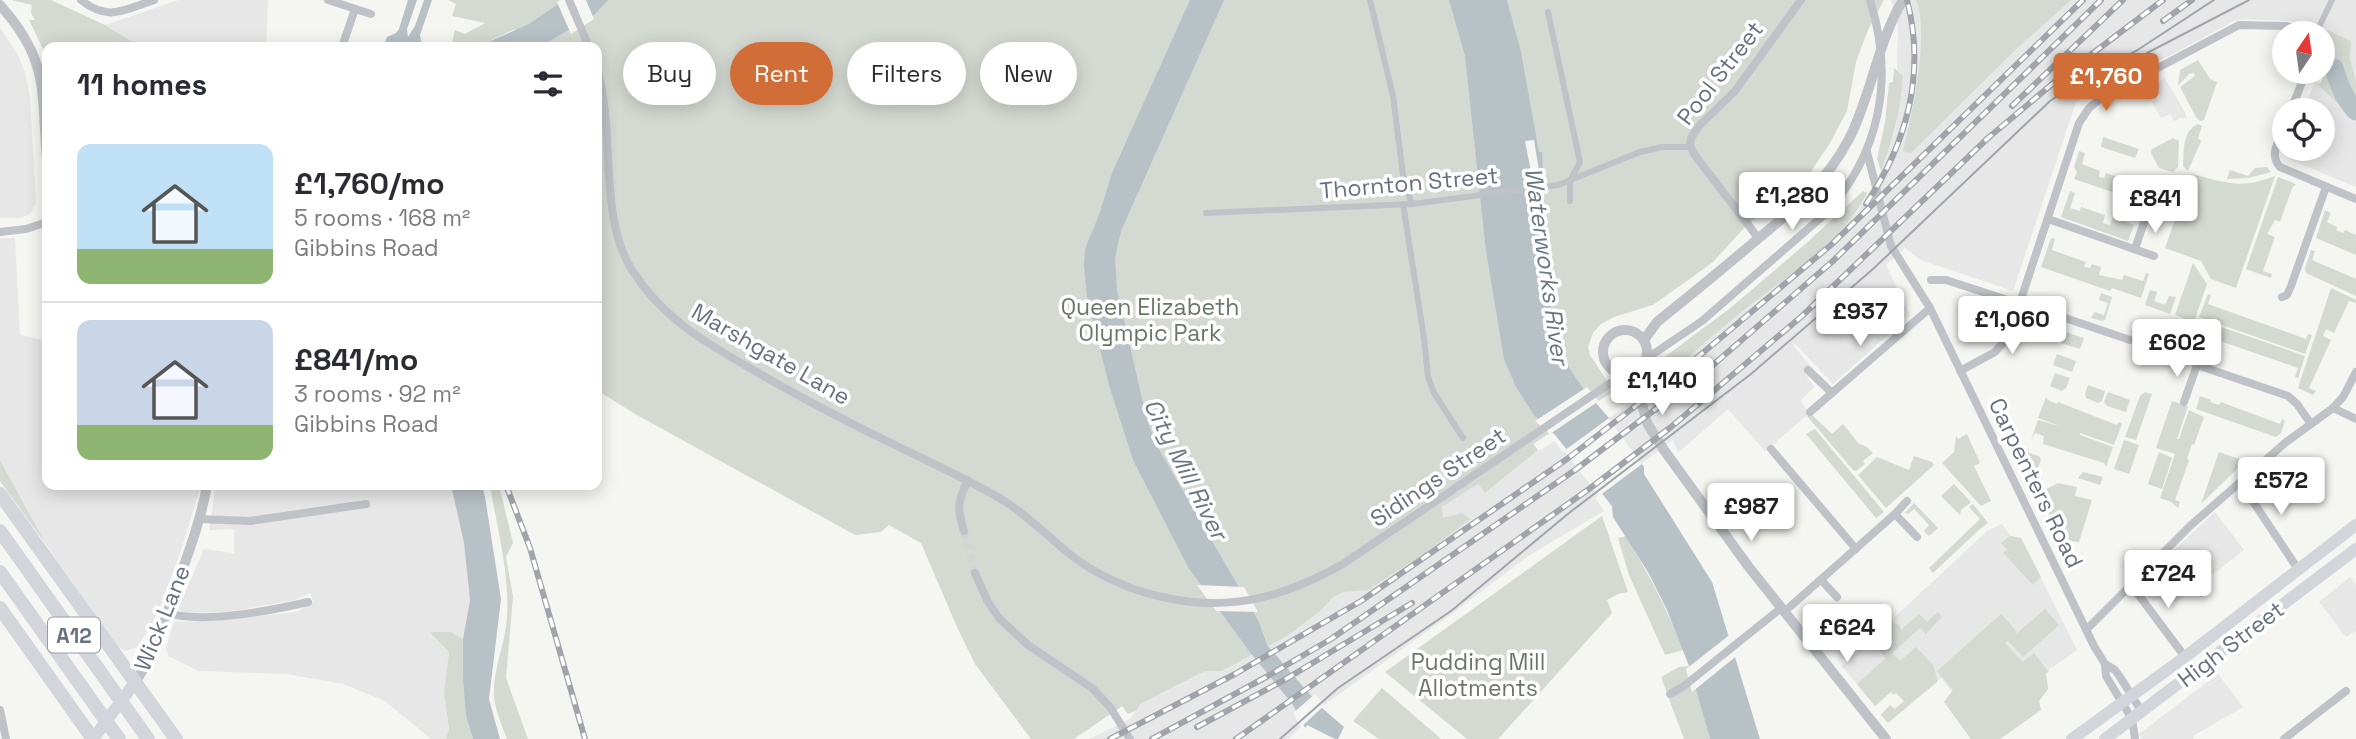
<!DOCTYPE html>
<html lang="en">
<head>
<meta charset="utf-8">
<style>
	:root { --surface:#fff; --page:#f2f2f3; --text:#2b2b33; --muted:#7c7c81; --line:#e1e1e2; --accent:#d16d36 }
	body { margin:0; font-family:"Space Grotesk",sans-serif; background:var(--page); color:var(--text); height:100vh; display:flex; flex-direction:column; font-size:26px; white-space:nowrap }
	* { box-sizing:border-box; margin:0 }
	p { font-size:23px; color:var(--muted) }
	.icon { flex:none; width:38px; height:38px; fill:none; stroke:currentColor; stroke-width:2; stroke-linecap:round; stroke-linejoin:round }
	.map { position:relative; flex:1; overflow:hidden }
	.drawer { position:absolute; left:42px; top:42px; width:560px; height:448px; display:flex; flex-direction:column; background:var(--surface); border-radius:14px; box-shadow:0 4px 18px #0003 }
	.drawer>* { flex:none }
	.banner { position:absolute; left:623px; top:42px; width:665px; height:63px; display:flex; gap:14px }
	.needle { width:46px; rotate:13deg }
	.buttons { position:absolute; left:2272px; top:21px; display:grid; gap:14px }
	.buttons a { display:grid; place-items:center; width:63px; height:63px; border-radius:50%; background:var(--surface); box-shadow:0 4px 18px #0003; font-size:35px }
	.price { position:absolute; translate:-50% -60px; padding:0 16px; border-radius:7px; background:#fff; color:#222; font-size:23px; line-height:46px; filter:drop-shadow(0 2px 4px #0008) }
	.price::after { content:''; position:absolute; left:50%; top:42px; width:21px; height:16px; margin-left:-10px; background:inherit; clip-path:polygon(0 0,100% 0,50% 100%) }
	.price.current { background:var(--accent); color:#fff }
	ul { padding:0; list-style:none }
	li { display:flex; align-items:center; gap:21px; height:175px; padding:0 35px }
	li+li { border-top:2px solid var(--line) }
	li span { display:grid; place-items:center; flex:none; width:196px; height:140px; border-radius:14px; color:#555 }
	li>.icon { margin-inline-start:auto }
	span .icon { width:84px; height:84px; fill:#fffc; stroke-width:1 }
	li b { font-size:30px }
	h2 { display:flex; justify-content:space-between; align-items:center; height:84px; padding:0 35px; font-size:30px }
	.chip { padding:0 24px; border-radius:32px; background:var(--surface); box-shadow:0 4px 18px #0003; font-size:24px; line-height:63px }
	.chip.current { background:var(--accent); color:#fff }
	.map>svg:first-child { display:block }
	.built { fill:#e6e7e6 }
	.green { fill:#d4dad2 }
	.water { fill:#b8c1c6 }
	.pier { fill:#f5f5f2 }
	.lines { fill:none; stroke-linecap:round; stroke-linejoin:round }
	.river { stroke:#b8c1c6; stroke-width:19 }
	.minor-tunnel { stroke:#d2d4d6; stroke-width:8; stroke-dasharray:8 4; stroke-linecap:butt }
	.pedestrian { stroke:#bfc2c6; stroke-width:6 }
	.minor { stroke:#bfc2c6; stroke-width:8 }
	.tertiary { stroke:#bfc2c6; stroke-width:10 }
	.secondary { stroke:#d2d5da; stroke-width:12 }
	.primary { stroke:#d2d5da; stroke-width:12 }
	.trunk { stroke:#d2d5da; stroke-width:14 }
	.tram { stroke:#a1a5ab; stroke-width:2 }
	.rail-casing { stroke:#a1a5ab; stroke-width:6 }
	.rail { stroke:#fff; stroke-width:3.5; stroke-dasharray:10; stroke-linecap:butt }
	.labels { text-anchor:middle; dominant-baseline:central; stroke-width:7; stroke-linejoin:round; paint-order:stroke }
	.shield { fill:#fff; stroke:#959ca6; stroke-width:2 }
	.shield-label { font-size:21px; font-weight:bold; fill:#677280 }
	.street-label { font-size:23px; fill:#677280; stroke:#fff }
	.park-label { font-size:23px; fill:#677865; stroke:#fff }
	.water-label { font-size:24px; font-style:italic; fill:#687984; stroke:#fff }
</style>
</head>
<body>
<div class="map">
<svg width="2356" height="739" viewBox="0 0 2356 739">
	<rect width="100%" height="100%" fill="#f5f5f2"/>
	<!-- built -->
	<g class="built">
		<path d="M179 0H268L266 47H141L105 25Z"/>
		<path d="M1891 0H2356V81L2350 59 2325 29 2306 27 2292 21 2243 19 2236 20 2171 55 2100 87 2076 102 2013 291 1921 260 1905 248 1886 265 1910 315 1833 384 1795 344 1793 345 1811 367 1805 373 1814 387 1800 401 1810 413 1765 451 1728 409 1678 453 1673 440 1595 498 1604 511 1528 556 1453 613 1327 703 1288 739H1089L1130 719 1140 704 1205 671H1222L1272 642 1442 512V507L1478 484 1485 493 1538 450H1541L1554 441 1563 452 1661 380 1735 317 1819 251 1858 211 1881 171 1895 131 1903 77 1897 71 1898 26Z"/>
		<path d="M0 28 17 53 25 72 30 98 36 203 30 214 19 218H0Z"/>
		<path d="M2165 78 2184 111 2187 118H2181L2174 121 2170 114 2161 118 2152 102 2161 97 2154 84Z"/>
		<path d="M2315 82 2356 121V187L2291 160 2285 154 2287 149H2322V110H2303Z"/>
		<path d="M0 238H15L20 335 47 341V485H201L181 550 155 620 137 647 125 651 117 646 47 546 0 460Z"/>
		<path d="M216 485H451L464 543 470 600 463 639 451 632H431L449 652 444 692 449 729 446 739H431L385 701 343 684 287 674 199 671 168 656 166 648 174 622 219 620 297 612 313 601 310 593 295 600 227 612 184 613 178 609 204 549 234 553V529L209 530Z"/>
		<path d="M2215 512 2244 550 2176 603 2167 592 2154 602 2140 589 2175 549Z"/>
		<path d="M2002 524 2010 536 2021 538 2077 650 2046 672 2048 689 2039 701 2041 710 2000 739H1971L1944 702 1953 693 1941 678 1919 697 1904 680 1875 706 1842 666 1987 531Z"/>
		<path d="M2350 577 2356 585V631L2346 637 2319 602Z"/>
		<path d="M2218 674 2243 707 2193 736 2194 739H2142L2139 734Z"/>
	</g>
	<!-- green -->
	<g class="green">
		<path d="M12 0H51L105 25 141 47H47V57L29 20H35L31 13 32 5Z"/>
		<path d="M448 0H1884L1868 30 1856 62 1847 111 1830 143 1810 173 1745 227 1713 262 1698 273 1653 305 1614 317 1601 324 1593 333 1588 347 1590 355 1614 391 1533 444 1538 450 1485 493 1478 484 1442 507 1443 518 1462 513 1470 519 1424 554 1368 590 1343 592 1333 597 1320 611 1287 636 1222 671H1205L1140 704 1137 710 1128 714 1122 706 1074 739H1031L975 664 957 627 921 543 889 525 881 532 855 535 635 414 597 390V47H531L515 29 477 47H448L452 43 455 30 465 34 485 23 452 16 456 4Z"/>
		<path d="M1916 0H2071L2012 53 1911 153 1903 151C1912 115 1930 33 1916 0Z"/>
		<path d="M2325 29 2351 41 2350 59 2356 81V121L2315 82 2320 84 2323 78 2318 75 2319 72H2322V37Z"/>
		<path d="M2198 60 2210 79 2217 82 2204 120 2200 121 2196 117 2180 87 2195 76 2194 73 2189 74 2178 86 2180 70Z"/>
		<path d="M1894 68 1903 76C1901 109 1893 140 1881 171L1877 159 1885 122 1889 83 1893 82Z"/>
		<path d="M2198 124 2202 126 2198 138 2201 141 2188 171 2183 166C2184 151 2182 131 2198 124Z"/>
		<path d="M2103 137 2139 149 2135 158 2101 147Z"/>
		<path d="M2173 138 2179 141 2178 167 2173 172 2159 168 2151 153 2152 149Z"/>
		<path d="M2079 151 2085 153 2082 164 2100 171 2099 177 2104 178 2106 173 2176 196 2171 212 2074 179 2077 172 2074 167Z"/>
		<path d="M2267 167 2271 172 2249 178 2227 179 2230 170 2248 176 2255 168Z"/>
		<path d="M2191 174C2226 182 2239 190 2275 176L2236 288 2211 279 2201 261 2165 248Z"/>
		<path d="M2278 177 2296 184 2292 188 2280 222 2275 220 2267 234 2275 237 2263 271 2272 274 2271 278 2246 269Z"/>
		<path d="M1863 191 1867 193C1846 240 1778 282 1738 315 1711 336 1686 360 1659 382V369L1666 356 1729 309 1802 247Z"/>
		<path d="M2070 191 2075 193 2070 208 2080 211 2081 207 2105 215 2103 223 2110 225 2113 217 2134 225 2128 241 2061 217Z"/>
		<path d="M2325 210 2331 213 2327 222 2337 227 2336 230 2343 233 2345 230 2356 235V255L2316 238Z"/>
		<path d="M2051 238 2055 239 2052 250 2086 262 2084 267 2090 268 2092 264 2101 267 2099 275 2122 280 2124 275 2143 281 2146 273 2149 274 2141 298 2112 288 2110 291 2041 267Z"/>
		<path d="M2311 250 2315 251 2312 260 2356 279V296L2306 273 2305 268Z"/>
		<path d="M2193 263 2207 284 2194 322 2175 315Z"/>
		<path d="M2331 288 2356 300V303L2349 301 2334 333 2326 329 2323 336 2331 340 2309 388 2316 391 2313 395 2298 388Z"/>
		<path d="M2150 290 2157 292 2154 301 2165 305 2169 296 2176 297 2170 314 2145 305Z"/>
		<path d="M2101 293 2112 297 2105 320 2102 321 2091 318 2095 312 2104 315 2108 303 2099 300Z"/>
		<path d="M2208 294 2211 295 2208 304 2306 339 2308 334 2312 335 2305 354 2199 317Z"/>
		<path d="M2198 319 2305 356 2298 378 2295 377 2298 368 2197 333 2194 340H2191Z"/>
		<path d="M2065 332 2084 338 2080 349 2061 343Z"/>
		<path d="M2057 354 2076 361 2072 372 2053 365Z"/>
		<path d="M2055 373 2070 378 2066 388 2062 391 2050 386Z"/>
		<path d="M2088 385 2105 391 2102 401 2098 403 2086 398 2085 394Z"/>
		<path d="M2108 392 2130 400 2126 412 2107 406 2104 402Z"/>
		<path d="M2145 392 2152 394 2136 440 2125 437 2140 396Z"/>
		<path d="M2200 396 2211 400 2210 402 2219 405 2221 402 2280 424 2282 419 2285 421 2281 433 2276 437 2196 409Z"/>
		<path d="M2046 397 2048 400 2057 404 2058 402 2117 425 2119 422 2122 424 2114 445 2080 433V435L2113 447 2106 467 2104 463 2043 444 2044 436 2035 433 2031 440 2038 420 2062 427 2038 418Z"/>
		<path d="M2172 401 2188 406 2177 439H2179L2189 410 2204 417 2194 445 2192 444 2187 459 2189 460 2175 500 2180 502 2178 508 2171 502 2160 498 2175 454 2156 448Z"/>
		<path d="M1810 413 1832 434 1843 424 1858 443 1867 447 1873 453 1863 461 1865 464 1856 471 1853 470 1807 416Z"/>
		<path d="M1815 429 1884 512 1876 518 1806 434Z"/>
		<path d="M1967 434 1980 463 1974 466 1991 501 1981 506 1942 463 1954 452 1956 436 1958 439Z"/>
		<path d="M2124 440 2139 445 2129 474 2114 469Z"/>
		<path d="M2028 448 2029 453 2039 456 2041 460 2036 473 2026 466 2025 456Z"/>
		<path d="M2159 452 2172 458 2162 489 2148 484Z"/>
		<path d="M2219 452 2245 461 2201 504Z"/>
		<path d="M1914 456 1932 462 1934 465 1886 508 1858 475 1877 457 1909 470Z"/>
		<path d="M0 460 47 546 0 481Z"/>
		<path d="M2083 472 2103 477 2100 485 2078 478Z"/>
		<path d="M2058 483 2077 487 2075 496 2092 500 2079 542 2059 540 2041 492Z"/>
		<path d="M1954 484 1971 502 1961 510 1960 515 1941 496Z"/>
		<path d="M490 485H499L513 543 506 557 513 596 506 678 528 739H507C502 726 496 712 494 698 492 671 505 645 507 618 510 575 497 528 490 485Z"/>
		<path d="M1914 503 1938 528 1929 536 1924 531 1929 525 1914 509 1908 514 1905 513Z"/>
		<path d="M1973 504 1988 523 1981 528 1933 573 1929 568 1980 519 1969 507Z"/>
		<path d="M1602 516 1628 592 1618 594 1607 600 1612 613 1498 739H1467L1385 672Z"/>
		<path d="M1626 536C1648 573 1667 609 1683 650L1665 655 1629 575 1618 538Z"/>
		<path d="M2010 536 2021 538 2041 577 2033 585 2003 553 2007 550 2001 543Z"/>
		<path d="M2045 609 2059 625 2023 657 2008 641 2005 643 2023 662 2034 653 2049 672 2046 673 2048 689 2039 701 2041 710 2000 739H1971L1944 702 1953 690 1937 671 2001 614 2017 632 2015 635Z"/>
		<path d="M1938 612 1942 617 1926 634 1920 628 1892 653 1900 661 1916 647 1933 665 1938 681 1888 723 1881 715 1890 705 1895 709 1904 701 1896 693 1893 695 1891 692 1875 706 1857 684 1886 658 1870 640 1890 622 1899 625 1901 630 1919 614 1927 622Z"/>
		<path d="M430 632H451L463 639 466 716 473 739H446L449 729 444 692 449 652Z"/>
		<path d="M1689 666 1710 739H1684L1661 677 1679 667Z"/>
		<path d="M1382 688 1439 737 1441 739H1379L1353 721Z"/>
	</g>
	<!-- water -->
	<g class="water">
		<path d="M408 0H417L407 29 408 37 415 26 424 0H432L420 35 422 47H383L387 37 396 33 399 29Z"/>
		<path d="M564 0H608L593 16 539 47H477L529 24Z"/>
		<path d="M1190 0H1224L1121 231 1115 258 1117 290 1147 420 1157 446 1259 622 1267 645 1322 708 1344 727 1338 739H1311L1293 705 1249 651 1188 567 1133 460 1109 385 1087 297 1084 265 1085 249 1099 215 1112 173Z"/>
		<path d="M1449 0H1507L1521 52 1539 152H1542L1547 233H1544L1553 334 1562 357 1582 387 1609 418 1644 467V474L1712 582 1760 739H1710L1689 666 1667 610 1648 572 1613 517 1612 506 1556 436 1534 415 1516 387 1504 359 1486 251 1465 56Z"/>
		<path d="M451 485H482L485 497 501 599 489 699 500 739H473L466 716 463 677V639L470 600 464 543Z"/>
	</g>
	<!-- pier -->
	<g class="pier">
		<path d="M560 0H586L594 19 571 34 557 2Z"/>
		<path d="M1534 140 1539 171 1531 172 1525 141Z"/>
		<path d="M1587 387 1599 401 1550 434 1535 421Z"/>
		<path d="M1609 418 1642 464 1599 496 1564 451Z"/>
		<path d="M1197 585 1244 587 1258 612 1216 611Z"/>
		<path d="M1732 633 1739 654 1692 692 1686 669Z"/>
		<path d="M1315 694 1325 705 1301 727 1293 713Z"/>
		<path d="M1307 725 1335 739H1307L1303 731Z"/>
	</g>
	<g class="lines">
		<!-- river -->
		<path class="river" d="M2334 68C2339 85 2344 98 2356 111"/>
		<!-- minor-tunnel -->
		<path class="minor-tunnel" d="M964 531 975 573"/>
		<!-- pedestrian -->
		<g class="pedestrian">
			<path d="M1370 0 1393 96 1404 183 1412 204"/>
			<path d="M1548 12 1580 162 1570 181V201"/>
			<path d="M2312 33 2320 25 2332 0"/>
			<path d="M1403 204 1424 338 1428 377 1434 393 1463 438"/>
			<path d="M1206 213 1412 204 1558 185 1640 152 1662 147H1691"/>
		</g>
		<!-- minor -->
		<g class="minor">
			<path d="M81 0C108 22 124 10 154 0"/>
			<path d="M328 0 371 14"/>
			<path d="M569 0 589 47"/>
			<path d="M342 47 355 9"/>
			<path d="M597 69C616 132 598 216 632 270 663 319 705 342 753 370 798 396 845 421 893 444 929 462 966 478 1001 499 1025 513 1045 534 1067 552 1097 576 1134 592 1172 599 1236 611 1288 595 1343 564L1702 321 1824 215C1880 155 1895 79 1870 0"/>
			<path d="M2291 110 2306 72"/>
			<path d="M2284 129C2278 142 2269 155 2280 167L2356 199"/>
			<path d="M1867 152 1891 246 1930 308 2094 646 2105 664 2115 670 2120 677 2142 712"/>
			<path d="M2048 219 2154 256"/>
			<path d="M0 232 26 229 47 222"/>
			<path d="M1759 239 1694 154 1690 145 1691 138 1699 126 1735 91 1801 0"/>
			<path d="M2135 249 2148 210"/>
			<path d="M1931 280H1946L2020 304"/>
			<path d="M2282 297 2287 295 2291 286 2326 187"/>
			<path d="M2021 303 2130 340"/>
			<path d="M1808 370 1832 393"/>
			<path d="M1960 371 1995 352 2009 336 2079 123 2089 108 2101 98 2239 25 2287 26 2303 33"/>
			<path d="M2184 402 2197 365 2288 396 2297 404 2311 424"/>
			<path d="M2333 408 2356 419"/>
			<path d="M1810 412 1930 308"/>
			<path d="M1771 449 1856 549"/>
			<path d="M2240 482 2298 569"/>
			<path d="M1895 514 1907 501"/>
			<path d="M199 519 250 521 366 504"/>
			<path d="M964 531C957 507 957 503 968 480"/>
			<path d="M975 573 988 602 999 618 1028 645 1092 688 1110 707 1130 739"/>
			<path d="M1821 580 1837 597"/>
			<path d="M2132 586 2185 657"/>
			<path d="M1784 612 1895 514 1917 537"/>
			<path d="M167 613C204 624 269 611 308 602"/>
			<path d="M2086 630 2190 526 2285 443 2333 408 2343 397 2356 372"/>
			<path d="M2105 664 2106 676 2132 719 2135 739"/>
			<path d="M1670 694 1684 686 1781 608"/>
			<path d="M0 710 6 739"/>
			<path d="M2284 739 2346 691"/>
		</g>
		<!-- tertiary -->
		<g class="tertiary">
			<path d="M0 5C50 61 41 91 47 160"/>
			<path d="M47 205V219"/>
			<circle cx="1625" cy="352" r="22"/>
			<path d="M1644 340 1657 322C1692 294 1726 266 1760 237 1795 209 1828 179 1849 139 1872 94 1877 43 1903 0"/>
			<path d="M1637 371 1639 393 1647 423 1664 450 1748 566 1886 739"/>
			<path d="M136 681C155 652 165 621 176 588 188 554 201 520 207 485"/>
		</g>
		<!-- secondary -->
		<path class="secondary" d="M93 739 136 681"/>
		<!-- primary -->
		<g class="primary">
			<path d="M2072 739 2185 657 2356 525"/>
			<path d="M2105 739 2356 549"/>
		</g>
		<!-- trunk -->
		<g class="trunk">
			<path d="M0 494 176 739"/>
			<path d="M0 531 148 739"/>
			<path d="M0 572 119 739"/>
			<path d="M0 608 93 739"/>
		</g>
		<!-- tram -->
		<g class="tram">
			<path d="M2147 53 2249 0"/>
			<path d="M1280 739 1338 688 1451 611 1569 513 1751 374 1873 269 2050 101 2087 76 2136 51 2214 0"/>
		</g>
		<!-- rail casing -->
		<g class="rail-casing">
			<g id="rail">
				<path d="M2163 21 2192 0"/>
				<path d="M2012 106 2123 0"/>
				<path d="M1866 204C1907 143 1926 73 1907 0"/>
				<path d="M506 485 530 548 585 739"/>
				<path d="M1197 727 1286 679 1412 603"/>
				<path d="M1110 739 1235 674 1361 601 1567 459 1686 367 1832 244 2083 0"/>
				<path d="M1152 739 1268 676 1331 639 1575 470 1706 371 1833 261 2101 0"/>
				<path d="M1236 739 1589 489 1671 427 1802 316 1988 138 2051 85 2163 0"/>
			</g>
		</g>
		<!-- rail -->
		<use href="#rail" class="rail"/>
	</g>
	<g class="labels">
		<!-- shield labels -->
		<rect class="shield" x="48" y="617.5" width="52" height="35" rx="5"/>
		<g class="shield-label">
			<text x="74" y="635">A12</text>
		</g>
		<!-- street labels -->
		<g class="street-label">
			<text transform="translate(1720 73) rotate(-52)">Pool Street</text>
			<text transform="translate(1409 183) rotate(-5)">Thornton Street</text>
			<text transform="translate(771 354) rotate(30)">Marshgate Lane</text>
			<text transform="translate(1438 477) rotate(-34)">Sidings Street</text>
			<text transform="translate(2036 483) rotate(64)">Carpenters Road</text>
			<text transform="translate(162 618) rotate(-68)">Wick Lane</text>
			<text transform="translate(2231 644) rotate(-37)">High Street</text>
		</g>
		<!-- park labels -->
		<g class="park-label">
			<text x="1150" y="307">Queen Elizabeth<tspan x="1150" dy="26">Olympic Park</tspan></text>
			<text x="1478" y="662">Pudding Mill<tspan x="1478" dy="26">Allotments</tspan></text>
		</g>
		<!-- water labels -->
		<g class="water-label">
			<text transform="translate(1547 266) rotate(82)">Waterworks River</text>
			<text transform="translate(1186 469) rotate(63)">City Mill River</text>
		</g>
	</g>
</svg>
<div class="buttons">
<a><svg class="needle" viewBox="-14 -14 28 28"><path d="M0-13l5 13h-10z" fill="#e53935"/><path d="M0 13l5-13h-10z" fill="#7c7c81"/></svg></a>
<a><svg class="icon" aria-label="locate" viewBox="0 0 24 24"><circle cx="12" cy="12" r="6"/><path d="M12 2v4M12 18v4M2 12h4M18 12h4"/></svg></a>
</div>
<b class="price current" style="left:2106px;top:113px">£1,760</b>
<b class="price" style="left:1792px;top:232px">£1,280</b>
<b class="price" style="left:2155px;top:235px">£841</b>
<b class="price" style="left:1860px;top:348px">£937</b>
<b class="price" style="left:2012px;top:356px">£1,060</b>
<b class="price" style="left:2177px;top:379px">£602</b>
<b class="price" style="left:1662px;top:417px">£1,140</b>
<b class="price" style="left:2281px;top:517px">£572</b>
<b class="price" style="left:1751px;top:543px">£987</b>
<b class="price" style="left:2168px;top:610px">£724</b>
<b class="price" style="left:1847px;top:664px">£624</b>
<div class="banner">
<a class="chip">Buy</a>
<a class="chip current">Rent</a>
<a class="chip">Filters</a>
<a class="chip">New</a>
</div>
<section class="drawer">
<h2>11 homes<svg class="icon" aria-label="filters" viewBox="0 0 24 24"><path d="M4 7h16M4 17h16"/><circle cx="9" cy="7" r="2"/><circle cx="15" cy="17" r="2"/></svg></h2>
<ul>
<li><span style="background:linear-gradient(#bfe0f5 75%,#8fb573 0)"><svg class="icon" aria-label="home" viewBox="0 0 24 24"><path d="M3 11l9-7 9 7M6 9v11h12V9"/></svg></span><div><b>£1,760/mo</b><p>5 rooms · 168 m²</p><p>Gibbins Road</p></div></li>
<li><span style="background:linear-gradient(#c9d6e8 75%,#8fb573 0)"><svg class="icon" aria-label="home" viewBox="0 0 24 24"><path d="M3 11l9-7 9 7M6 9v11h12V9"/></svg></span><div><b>£841/mo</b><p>3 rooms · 92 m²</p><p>Gibbins Road</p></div></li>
</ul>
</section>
</div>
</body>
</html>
